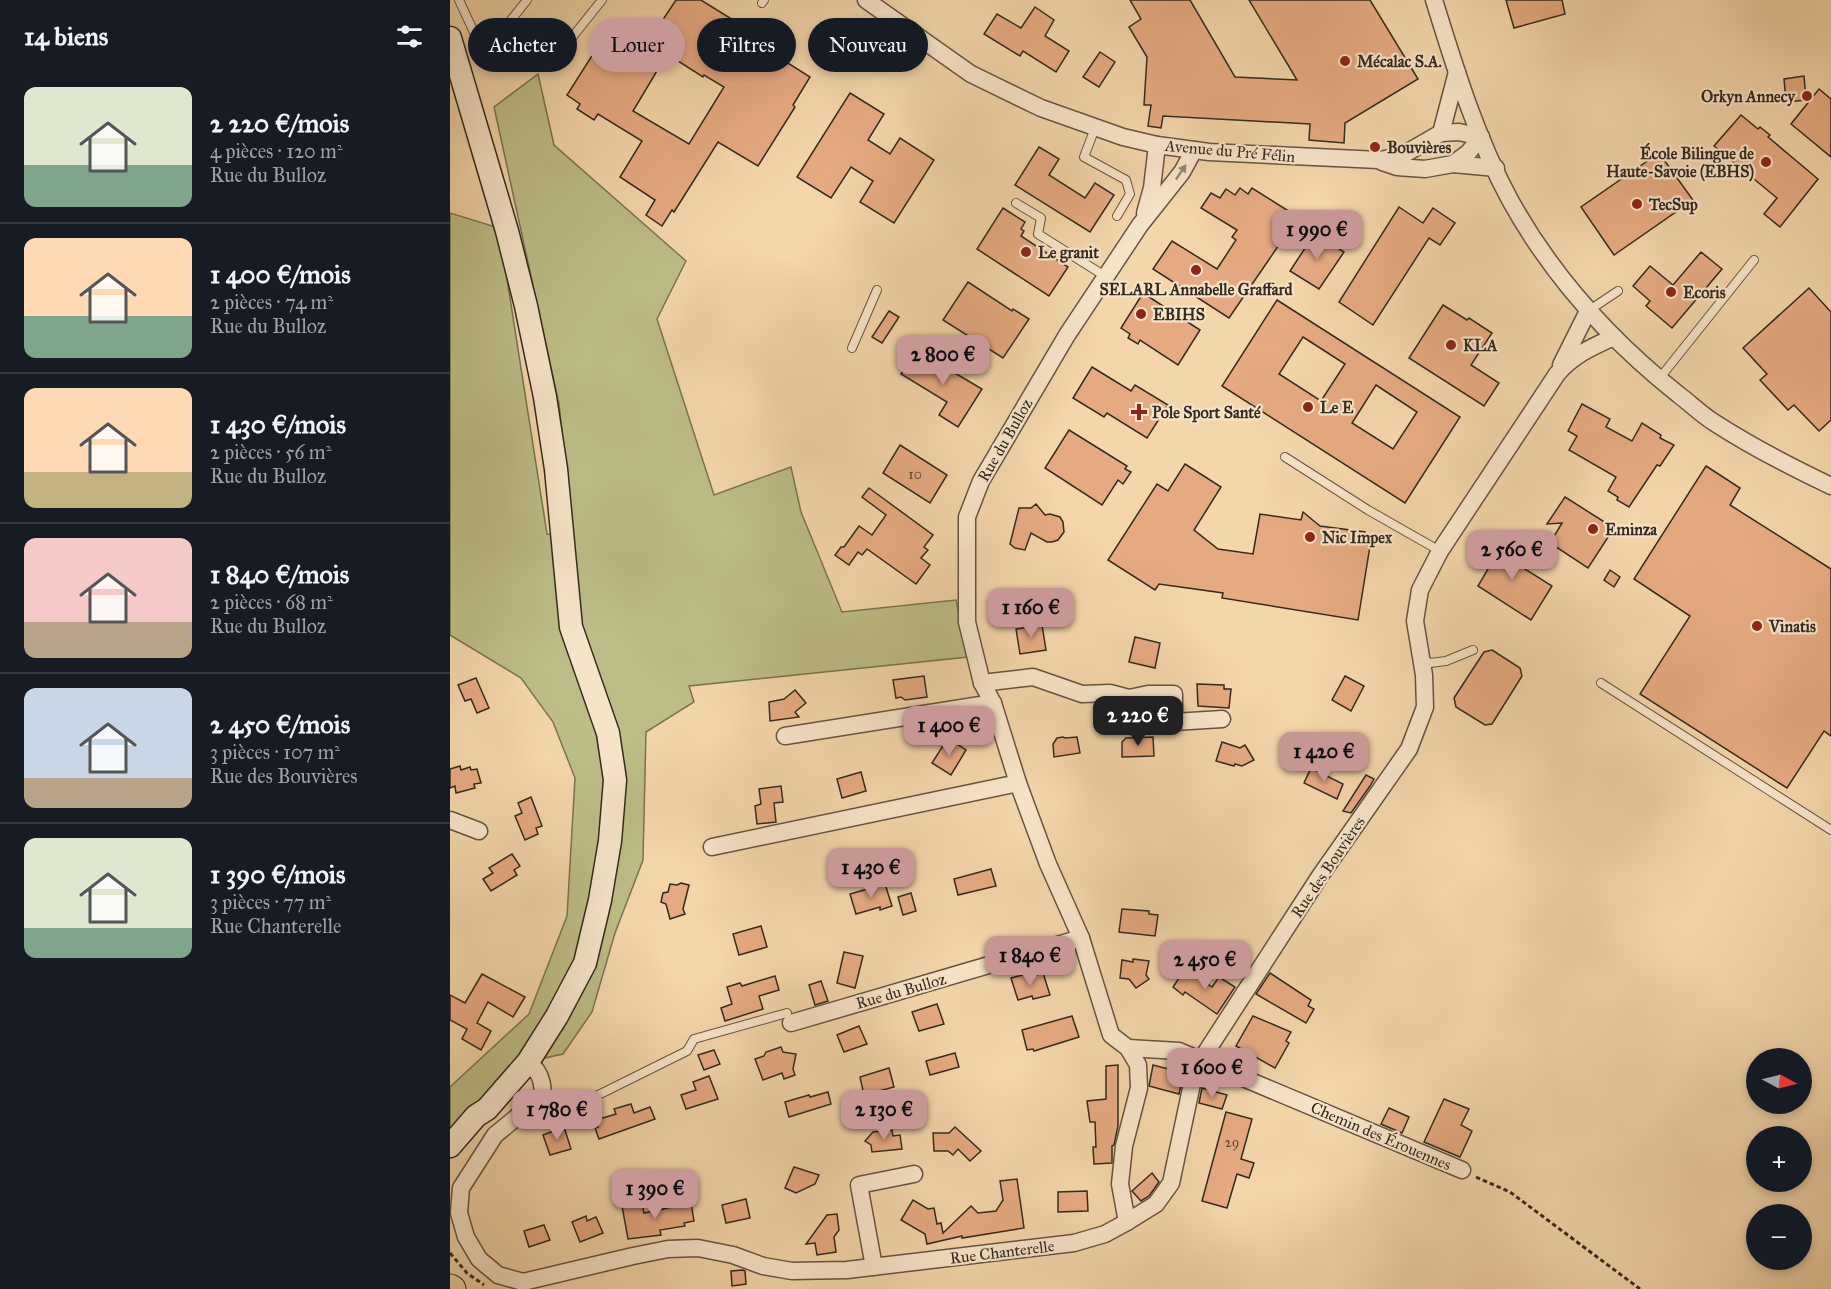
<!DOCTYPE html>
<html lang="fr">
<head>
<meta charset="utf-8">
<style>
	:root { --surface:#171b24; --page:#242831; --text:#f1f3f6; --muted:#9ea1a6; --line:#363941; --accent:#c59692 }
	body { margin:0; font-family:"IM FELL Great Primer",serif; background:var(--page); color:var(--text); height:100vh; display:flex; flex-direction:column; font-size:22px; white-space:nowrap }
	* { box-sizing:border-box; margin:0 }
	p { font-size:20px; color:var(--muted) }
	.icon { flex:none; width:33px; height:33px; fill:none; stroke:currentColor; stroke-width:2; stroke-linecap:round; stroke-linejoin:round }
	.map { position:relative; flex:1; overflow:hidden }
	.sheet { display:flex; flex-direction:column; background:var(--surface); width:450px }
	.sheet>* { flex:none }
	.banner { position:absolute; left:18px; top:18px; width:570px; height:54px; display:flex; gap:12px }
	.needle { width:39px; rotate:97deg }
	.controls { position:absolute; left:1296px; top:1048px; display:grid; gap:12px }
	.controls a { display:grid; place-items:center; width:66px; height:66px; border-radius:50%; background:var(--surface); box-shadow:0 3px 9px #0003; font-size:30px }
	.price { position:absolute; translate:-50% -51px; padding:0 14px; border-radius:12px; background:var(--accent); color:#111; font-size:20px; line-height:39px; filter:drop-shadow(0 2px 3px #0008) }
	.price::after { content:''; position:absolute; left:50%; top:36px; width:18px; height:14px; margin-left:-9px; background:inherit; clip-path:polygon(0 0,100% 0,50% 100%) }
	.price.current { background:#222; color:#fff }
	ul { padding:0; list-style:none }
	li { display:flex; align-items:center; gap:18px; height:150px; padding:0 24px }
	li+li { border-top:2px solid var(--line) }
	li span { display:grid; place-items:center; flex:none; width:168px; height:120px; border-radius:12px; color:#555 }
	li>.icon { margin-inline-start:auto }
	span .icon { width:72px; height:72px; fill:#fffc; stroke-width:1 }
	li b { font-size:26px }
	h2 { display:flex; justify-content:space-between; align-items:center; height:72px; padding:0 24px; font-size:26px }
	.chip { padding:0 21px; border-radius:27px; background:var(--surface); box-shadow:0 3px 9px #0003; font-size:21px; line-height:54px }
	.chip.current { background:var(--accent); color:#111 }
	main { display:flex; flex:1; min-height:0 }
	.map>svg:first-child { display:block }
	.green { fill:#bdbd87; stroke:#787452; stroke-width:1.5 }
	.building { fill:#e6aa82; stroke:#332a1e; stroke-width:1.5; fill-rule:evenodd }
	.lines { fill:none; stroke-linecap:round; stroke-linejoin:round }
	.service-casing { stroke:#635541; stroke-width:10 }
	.minor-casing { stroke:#635541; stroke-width:19 }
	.secondary-casing { stroke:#332a1e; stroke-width:25 }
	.trunk-casing { stroke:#332a1e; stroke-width:29 }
	.path { stroke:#332a1e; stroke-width:3; stroke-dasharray:4.5 3; stroke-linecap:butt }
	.service { stroke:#f7e4c8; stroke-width:8 }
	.minor { stroke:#f7e4c8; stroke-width:16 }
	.secondary { stroke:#f7e4c8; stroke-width:22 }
	.trunk { stroke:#f3d6aa; stroke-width:27 }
	.oneway { fill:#958773 }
	.poi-dot { fill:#8f2418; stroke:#f7e4c8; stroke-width:2 }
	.labels { text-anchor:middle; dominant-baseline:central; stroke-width:4.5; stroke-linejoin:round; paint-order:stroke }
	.number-label { font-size:14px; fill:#604a37 }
	.poi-label { font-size:16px; font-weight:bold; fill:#332a1e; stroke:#f7e4c8; text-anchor:start }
	.street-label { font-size:16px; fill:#332a1e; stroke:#f7e4c8 }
</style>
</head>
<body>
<main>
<section class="sheet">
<h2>14 biens<svg class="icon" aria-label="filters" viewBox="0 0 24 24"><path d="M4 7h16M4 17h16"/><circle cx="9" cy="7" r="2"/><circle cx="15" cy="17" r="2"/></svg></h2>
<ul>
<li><span style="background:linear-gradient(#dfe7d0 65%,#7fa58c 0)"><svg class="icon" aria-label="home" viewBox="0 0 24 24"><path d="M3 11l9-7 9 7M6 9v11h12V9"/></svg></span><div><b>2 220 €/mois</b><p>4 pièces · 120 m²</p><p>Rue du Bulloz</p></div></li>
<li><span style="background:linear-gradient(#ffd9b3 65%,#7fa58c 0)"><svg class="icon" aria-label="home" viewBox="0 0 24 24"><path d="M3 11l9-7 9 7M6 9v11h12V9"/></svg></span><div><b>1 400 €/mois</b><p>2 pièces · 74 m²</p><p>Rue du Bulloz</p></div></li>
<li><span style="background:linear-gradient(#ffd9b3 70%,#c2b280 0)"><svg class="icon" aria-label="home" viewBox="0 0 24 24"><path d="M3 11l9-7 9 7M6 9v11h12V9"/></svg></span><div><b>1 430 €/mois</b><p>2 pièces · 56 m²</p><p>Rue du Bulloz</p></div></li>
<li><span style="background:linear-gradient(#f6c9c9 70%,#b9a48a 0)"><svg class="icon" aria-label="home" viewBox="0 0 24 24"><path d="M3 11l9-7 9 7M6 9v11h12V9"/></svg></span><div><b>1 840 €/mois</b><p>2 pièces · 68 m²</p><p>Rue du Bulloz</p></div></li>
<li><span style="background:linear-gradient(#c9d6e8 75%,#b9a48a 0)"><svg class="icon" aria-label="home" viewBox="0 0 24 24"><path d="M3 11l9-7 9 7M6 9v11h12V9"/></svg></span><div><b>2 450 €/mois</b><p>3 pièces · 107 m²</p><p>Rue des Bouvières</p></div></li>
<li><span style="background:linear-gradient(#dfe7d0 75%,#7fa58c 0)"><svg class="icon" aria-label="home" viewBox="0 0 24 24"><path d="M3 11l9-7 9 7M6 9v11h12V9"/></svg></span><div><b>1 390 €/mois</b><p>3 pièces · 77 m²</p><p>Rue Chanterelle</p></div></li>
</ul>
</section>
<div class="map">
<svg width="1381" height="1289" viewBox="0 0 1381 1289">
	<rect width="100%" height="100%" fill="#f3d6aa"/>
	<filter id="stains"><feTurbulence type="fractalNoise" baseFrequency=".00333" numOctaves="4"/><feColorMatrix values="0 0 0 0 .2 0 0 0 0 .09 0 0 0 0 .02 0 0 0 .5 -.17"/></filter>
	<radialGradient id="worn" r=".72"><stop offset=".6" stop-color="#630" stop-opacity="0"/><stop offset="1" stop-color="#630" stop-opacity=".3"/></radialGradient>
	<!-- green -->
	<path class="green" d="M88 74 104 145 236 261 207 319 264 495 341 467 351 512 392 612 506 600 518 657 239 686 244 702 196 732 193 860 165 933 142 1012 113 1054 68 1064 0 1132V1087L79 1014 117 916 125 778 103 722 71 678 0 635V213L49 228 97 534 123 536 109 404 44 107Z"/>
	<!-- building -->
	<g class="building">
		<path d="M226 0H251L288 23 271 48 295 63 308 44 360 77 343 105 345 107 308 166 268 142 224 212 222 210 212 226 196 215 205 200 170 177 192 141 148 114 144 120 127 109 130 104 117 95 152 40 188 63 201 44 198 42ZM217 54 253 77 254 75 274 87 239 144 183 111Z"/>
		<path d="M680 0H740L785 77 847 80 799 0H920L968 79 895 123 894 143 859 140 860 124 713 116 711 128 698 126 701 105H694L697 57 679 27 691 19Z"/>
		<path d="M1056 0H1112L1115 14 1064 28Z"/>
		<path d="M585 7 604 20 595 36 619 51 606 72 573 51 570 56 534 34 547 14 571 28Z"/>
		<path d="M650 52 665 62 649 87 633 77Z"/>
		<path d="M1354 76 1356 100 1336 102 1334 79Z"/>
		<path d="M1369 89 1381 99V157L1341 124Z"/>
		<path d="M400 93 434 114 418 140 440 154 450 138 484 160 444 223 410 202 423 181 401 167 381 198 347 177Z"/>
		<path d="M1291 115 1308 129 1310 127 1320 135 1318 137 1368 179 1330 227 1314 214 1327 198 1264 146Z"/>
		<path d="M589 147 609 159 599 175 635 198 645 183 664 195 640 232 565 185Z"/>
		<path d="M1209 153 1243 200 1164 255 1131 207Z"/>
		<path d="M790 188 798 194 802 188 848 217 779 318 703 269 722 241 767 269 786 240 782 237 787 230 751 208 761 193 770 198 776 189 785 195Z"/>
		<path d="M949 207 973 223 983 208 1005 223 990 245 979 238 923 325 889 302Z"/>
		<path d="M553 208 575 222 571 229 574 231 571 236 618 267 599 296 527 249Z"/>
		<path d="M865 233 894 252 869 289 840 271Z"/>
		<path d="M1251 252 1272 269 1222 328 1196 306 1200 301 1183 286 1200 266 1223 285Z"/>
		<path d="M518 282 562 311 563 309 579 319 553 358 493 320Z"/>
		<path d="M1359 288 1381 312V420L1369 431 1344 405 1338 410 1310 380 1317 374 1293 348Z"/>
		<path d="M693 293 750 330 728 365 690 340 688 344 678 338 680 334 671 328Z"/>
		<path d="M827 300 1010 417 955 503 772 386ZM853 337 895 364 871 401 829 374ZM926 385 967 412 943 449 902 423Z"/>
		<path d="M993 305 1017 320 1019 318 1042 333 1021 365 1049 383 1034 406 959 358Z"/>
		<path d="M439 311 449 317 432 343 422 337Z"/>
		<path d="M466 350 532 389 508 427 489 415 497 402 451 374Z"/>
		<path d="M642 367 681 391 685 385 718 405 697 438 657 413 654 417 623 398Z"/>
		<path d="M1132 404 1160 419 1156 427 1182 441 1192 423 1211 435 1210 438 1224 445 1210 466 1207 465 1179 507 1167 500 1168 497 1158 491 1166 477 1119 450 1127 436 1118 431Z"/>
		<path d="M619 430 677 466 675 469 681 472 673 484 668 480 652 505 595 468Z"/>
		<path d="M450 445 497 475 480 503 433 473Z"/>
		<path d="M735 464 771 487 744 530 768 549 803 554 810 514 851 520 853 512 870 526 915 532 912 543 920 546 908 620 772 598 773 593 709 584 705 590 658 560 707 484 718 491Z"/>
		<path d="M1256 466 1290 488 1280 505 1381 569V736L1374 731 1337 788 1190 694 1240 616 1184 579Z"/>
		<path d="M419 488 483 535 474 547 478 550 471 558 480 565 466 584 417 549 412 555 408 552 399 565 385 555 391 547H394L409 526 422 535 436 515 412 497Z"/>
		<path d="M1115 497 1164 528 1138 568 1100 543 1112 523 1097 524Z"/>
		<path d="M586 504 595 515 600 514 610 517 613 522 614 532 608 540 602 542H597L581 533 575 550 565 548 560 544 569 508H581Z"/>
		<path d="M1041 540 1068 557 1064 562 1102 586 1081 620 1028 586 1038 569 1032 565 1030 557Z"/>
		<path d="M1160 570 1170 577 1164 587 1154 580Z"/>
		<path d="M592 625 596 650 570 654 566 629Z"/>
		<path d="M685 637 710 643 705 668 679 662Z"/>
		<path d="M1042 650 1070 668 1072 676 1042 724 1035 725 1006 707 1004 698 1034 652Z"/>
		<path d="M474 676 477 697 455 700 451 697 446 698 443 680Z"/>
		<path d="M895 676 914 686 901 711 882 700Z"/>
		<path d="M26 678 39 708 27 713 21 699 15 701 8 685Z"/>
		<path d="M747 684 774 685V689H781L779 708 748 706Z"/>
		<path d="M345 690 356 703 345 712 349 717 320 721 319 702 334 699Z"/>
		<path d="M613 737 615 738 627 737 630 753 604 757 603 744 607 738Z"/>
		<path d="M703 737 704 756 672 757V742L676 738Z"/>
		<path d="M501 740 516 750 501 775 482 763 494 744 497 746Z"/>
		<path d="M772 742 790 748 795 745 804 760 792 766 785 764 784 766 766 761Z"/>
		<path d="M10 766 11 770 20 767 21 770 27 769 31 783 24 784 25 788 6 793 5 786 0 788V769Z"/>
		<path d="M861 768 893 784 887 799 854 783Z"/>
		<path d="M411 772 416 791 392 798 387 779Z"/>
		<path d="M916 775 924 779 920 786 901 813 893 811Z"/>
		<path d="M331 786 333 802 324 803 326 822 307 824 305 806 311 804 309 789Z"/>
		<path d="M81 797 92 826 86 828 88 834 75 840 65 816 72 813 68 803Z"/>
		<path d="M62 854 70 866 64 870 67 875 41 891 33 879 43 873 39 868Z"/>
		<path d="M541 869 546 886 508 895 504 879Z"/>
		<path d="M231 883 239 885 233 909 235 914 220 919 216 904 211 902 213 893 218 892 220 884 227 885Z"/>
		<path d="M435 884 442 906 430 910V907L406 914 400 894Z"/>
		<path d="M461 893 466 911 453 915 448 897Z"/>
		<path d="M672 909 699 911V914L708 915 705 936 669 932Z"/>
		<path d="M311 926 317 947 289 955 283 934Z"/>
		<path d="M394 952 413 956 405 988 387 983Z"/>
		<path d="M683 959 699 961 696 975 699 979 686 988 679 979 670 978 672 960 683 962Z"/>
		<path d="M735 969 762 987 769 977 785 987 767 1014 735 992 733 995 723 987Z"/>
		<path d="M593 973 600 995 583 999 582 996 568 1000 561 978 576 974 577 978Z"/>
		<path d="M820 973 861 1000 858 1006 864 1009 856 1023 806 994Z"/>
		<path d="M32 974 75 997 63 1017 38 1002 27 1023 41 1031 31 1050 12 1039 17 1029 0 1020V995L15 1003Z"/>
		<path d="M325 976 329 990 309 996 313 1009 275 1021 271 1008 282 1004 277 987 290 983 292 986Z"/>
		<path d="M371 981 378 1001 365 1005 359 985Z"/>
		<path d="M487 1004 494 1024 469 1031 462 1012Z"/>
		<path d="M622 1016 629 1037 584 1051 583 1049 577 1050 572 1030Z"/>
		<path d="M803 1016 841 1032 836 1041 839 1043 825 1068 786 1046Z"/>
		<path d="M409 1026 417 1044 394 1052 387 1035Z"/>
		<path d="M331 1047 333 1052 346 1054 343 1069 345 1075 334 1079 332 1073 313 1080 305 1059 314 1056 316 1052Z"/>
		<path d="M264 1050 270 1064 254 1070 248 1055Z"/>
		<path d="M505 1053 509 1067 480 1075 476 1061Z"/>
		<path d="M668 1065V1126L664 1145 662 1146V1163L644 1164 643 1147H646L645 1122H640L637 1101 656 1099V1066Z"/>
		<path d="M703 1065 730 1072 729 1079 732 1080 729 1094 699 1086Z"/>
		<path d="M439 1068 444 1087 414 1095 410 1077Z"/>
		<path d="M259 1076 268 1099 236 1109 231 1095 246 1090 243 1082Z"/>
		<path d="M752 1088 777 1095 772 1109 749 1103Z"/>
		<path d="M378 1092 381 1104 339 1117 335 1102 359 1095 360 1097Z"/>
		<path d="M994 1099 1019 1109 1011 1125 1022 1131 1010 1157 974 1142Z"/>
		<path d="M181 1104 184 1113 200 1107 205 1119 149 1139 145 1128 148 1127 146 1120 166 1114 164 1109Z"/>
		<path d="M939 1108 959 1117 952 1133 931 1124Z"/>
		<path d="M776 1112 802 1119 791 1159 804 1163 799 1178 787 1174 777 1208 752 1201Z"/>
		<path d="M114 1127 121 1149 100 1155 93 1135Z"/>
		<path d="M505 1127 531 1151 520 1161 508 1149 503 1155 498 1151H484L483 1133H499Z"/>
		<path d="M442 1130 443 1136 450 1135 452 1149 422 1152 421 1145 415 1141 423 1132Z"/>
		<path d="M344 1167 369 1175 365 1184 346 1193 335 1188Z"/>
		<path d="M702 1173 709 1182 699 1196 691 1201 682 1191Z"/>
		<path d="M242 1179 246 1199 235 1202 230 1182Z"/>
		<path d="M567 1179 574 1228 512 1238V1236L477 1244 475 1234 451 1220 463 1200 478 1209 484 1208 487 1224 491 1223 493 1233 521 1206 528 1213 546 1211 553 1200 550 1181Z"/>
		<path d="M637 1191 638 1211 608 1212V1192Z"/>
		<path d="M296 1199 300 1218 276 1223 272 1205Z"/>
		<path d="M192 1203 194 1213 241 1203 244 1221 234 1223 235 1226 210 1230 211 1235 178 1239 172 1206Z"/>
		<path d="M387 1214 389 1230 384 1237 386 1252 367 1255 365 1243 356 1244 377 1215Z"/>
		<path d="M136 1216 137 1221 146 1217 153 1233 130 1242 122 1222Z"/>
		<path d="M94 1225 100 1240 79 1247 74 1231Z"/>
		<path d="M293 1270 295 1271 296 1284 282 1286 281 1271Z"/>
	</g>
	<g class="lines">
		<!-- service casing -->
		<g class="service-casing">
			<g id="service">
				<path d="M9 0 34 54 77 0"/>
				<path d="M312 3 314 0"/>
				<path d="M112 50 152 0"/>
				<path d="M645 128 634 157 676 180 680 194 667 216"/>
				<path d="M566 203 591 218 588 234 655 276"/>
				<path d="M1138 311 1168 291"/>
				<path d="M402 348 427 290"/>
				<path d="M1209 379 1304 260"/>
				<path d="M835 457 918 510 990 551"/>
				<path d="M971 658 980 663 996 661 1023 650"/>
				<path d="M1151 683 1381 830"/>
				<path d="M92 1106 120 1109 237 1051 244 1039 337 1013"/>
			</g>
		</g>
		<!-- minor casing -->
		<g class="minor-casing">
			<g id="minor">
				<path d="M416 0 521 74 591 108 673 137 707 145 759 152 929 160 951 156 991 133 1009 132 1031 137"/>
				<path d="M984 0C1005 68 1026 137 1060 200 1102 276 1161 341 1229 395 1241 404 1252 415 1265 423 1302 447 1341 467 1381 486"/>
				<path d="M991 133 1007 72"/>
				<path d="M932 162 947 167 975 169 1003 164 1046 168"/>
				<path d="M1003 164 1018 153 1031 137"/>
				<path d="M695 213 702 188 707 145"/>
				<path d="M1111 365 1138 311"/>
				<path d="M532 683 583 677 632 694 660 693 679 698 698 694H724V722L772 719"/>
				<path d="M335 736 543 703"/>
				<path d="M0 820 29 831"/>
				<path d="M262 847 568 783"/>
				<path d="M341 1023 631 938"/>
				<path d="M678 1048 729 1051 1012 1170"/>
				<path d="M78 1062C93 1073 94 1088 92 1106L73 1112 45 1135 11 1188 9 1213 16 1237 29 1259 48 1275 73 1282 183 1256 218 1249 248 1248 283 1255 313 1266 342 1271 397 1270 624 1243 655 1234 677 1222 706 1204 721 1183 743 1079 751 1060 870 876 959 749 975 707 974 675 965 621 970 590 990 551 1107 374C1123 355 1142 347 1164 337"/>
				<path d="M677 1222 670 1184 674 1146 689 1088 688 1065 678 1048 661 1035 631 938 598 864 568 783 543 703 532 683 517 622V517L531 481 617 335 690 225 732 172 744 150"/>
				<path d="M424 1267 409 1185 464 1174"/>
			</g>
		</g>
		<!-- secondary casing -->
		<g class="secondary-casing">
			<path id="secondary" d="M0 38 57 231 76 306 95 397 106 469 121 627 158 733 165 780 160 841 150 900 135 963 107 1016 78 1062 37 1109 26 1116 0 1146"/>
		</g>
		<!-- trunk casing -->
		<g class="trunk-casing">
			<path id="trunk" d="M0 1288 2 1289"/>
		</g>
		<!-- path -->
		<g class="path">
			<path d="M1026 1177 1060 1192 1190 1289"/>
			<path d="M0 1253 17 1273 34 1285"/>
		</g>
		<!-- service -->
		<use href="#service" class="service"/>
		<!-- minor -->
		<use href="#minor" class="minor"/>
		<!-- secondary -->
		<use href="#secondary" class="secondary"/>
		<!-- trunk -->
		<use href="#trunk" class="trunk"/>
	</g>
	<!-- one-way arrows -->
	<defs><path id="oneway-solid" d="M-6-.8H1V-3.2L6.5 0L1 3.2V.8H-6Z" transform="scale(1.5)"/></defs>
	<use class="oneway" href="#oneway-solid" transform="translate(731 172) rotate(-56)"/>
	<!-- markers -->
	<g class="poi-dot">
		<circle cx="895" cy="61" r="6"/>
		<circle cx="1357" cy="96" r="6"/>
		<circle cx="925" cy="147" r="6"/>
		<circle cx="1316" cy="162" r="6"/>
		<circle cx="1187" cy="204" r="6"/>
		<circle cx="576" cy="252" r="6"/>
		<circle cx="746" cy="270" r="6"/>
		<circle cx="1221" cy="292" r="6"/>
		<circle cx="691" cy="314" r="6"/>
		<circle cx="1001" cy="345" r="6"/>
		<circle cx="858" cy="407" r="6"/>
		<path d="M686 403h6v6h6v6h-6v6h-6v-6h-6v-6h6z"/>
		<circle cx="1143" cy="529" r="6"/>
		<circle cx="860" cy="537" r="6"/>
		<circle cx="1307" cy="626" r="6"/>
	</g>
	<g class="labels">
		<!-- number labels -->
		<g class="number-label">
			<text x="465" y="474">10</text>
			<text x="782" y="1142">29</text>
		</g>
		<!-- poi labels -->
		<g class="poi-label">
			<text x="907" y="61">Mécalac S.A.</text>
			<text x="1345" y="96" text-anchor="end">Orkyn Annecy</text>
			<text x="937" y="147">Bouvières</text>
			<text x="1304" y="153" text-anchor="end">École Bilingue de<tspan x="1304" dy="18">Haute-Savoie (EBHS)</tspan></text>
			<text x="1199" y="204">TecSup</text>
			<text x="588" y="252">Le granit</text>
			<text x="746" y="289" text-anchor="middle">SELARL Annabelle Graffard</text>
			<text x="1233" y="292">Ecoris</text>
			<text x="703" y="314">EBIHS</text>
			<text x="1013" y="345">KLA</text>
			<text x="870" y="407">Le E</text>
			<text x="702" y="412">Pole Sport Santé</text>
			<text x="1155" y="529">Eminza</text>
			<text x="872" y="537">Nic Impex</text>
			<text x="1319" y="626">Vinatis</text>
		</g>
		<!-- street labels -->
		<g class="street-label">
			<text transform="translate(780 151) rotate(5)">Avenue du Pré Félin</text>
			<text transform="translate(555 440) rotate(-60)">Rue du Bulloz</text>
			<text transform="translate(878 867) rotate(-56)">Rue des Bouvières</text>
			<text transform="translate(451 991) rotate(-16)">Rue du Bulloz</text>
			<text transform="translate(931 1136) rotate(23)">Chemin des Érouennes</text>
			<text transform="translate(552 1252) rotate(-7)">Rue Chanterelle</text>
		</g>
	</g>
	<rect width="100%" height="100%" filter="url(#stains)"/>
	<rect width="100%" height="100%" fill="url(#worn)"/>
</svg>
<div class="controls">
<a><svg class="needle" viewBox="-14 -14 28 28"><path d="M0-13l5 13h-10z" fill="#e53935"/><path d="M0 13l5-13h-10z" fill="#9ea1a6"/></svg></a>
<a>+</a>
<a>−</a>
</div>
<b class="price" style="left:867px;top:261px">1 990 €</b>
<b class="price" style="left:493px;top:386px">2 800 €</b>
<b class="price" style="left:1062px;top:581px">2 560 €</b>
<b class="price" style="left:581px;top:639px">1 160 €</b>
<b class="price current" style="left:688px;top:747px">2 220 €</b>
<b class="price" style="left:499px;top:757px">1 400 €</b>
<b class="price" style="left:874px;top:783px">1 420 €</b>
<b class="price" style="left:421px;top:899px">1 430 €</b>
<b class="price" style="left:580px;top:987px">1 840 €</b>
<b class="price" style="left:755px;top:991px">2 450 €</b>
<b class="price" style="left:762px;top:1099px">1 600 €</b>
<b class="price" style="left:107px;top:1141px">1 780 €</b>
<b class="price" style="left:434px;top:1141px">2 130 €</b>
<b class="price" style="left:205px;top:1220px">1 390 €</b>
<div class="banner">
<a class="chip">Acheter</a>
<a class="chip current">Louer</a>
<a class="chip">Filtres</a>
<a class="chip">Nouveau</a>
</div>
</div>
</main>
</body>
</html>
